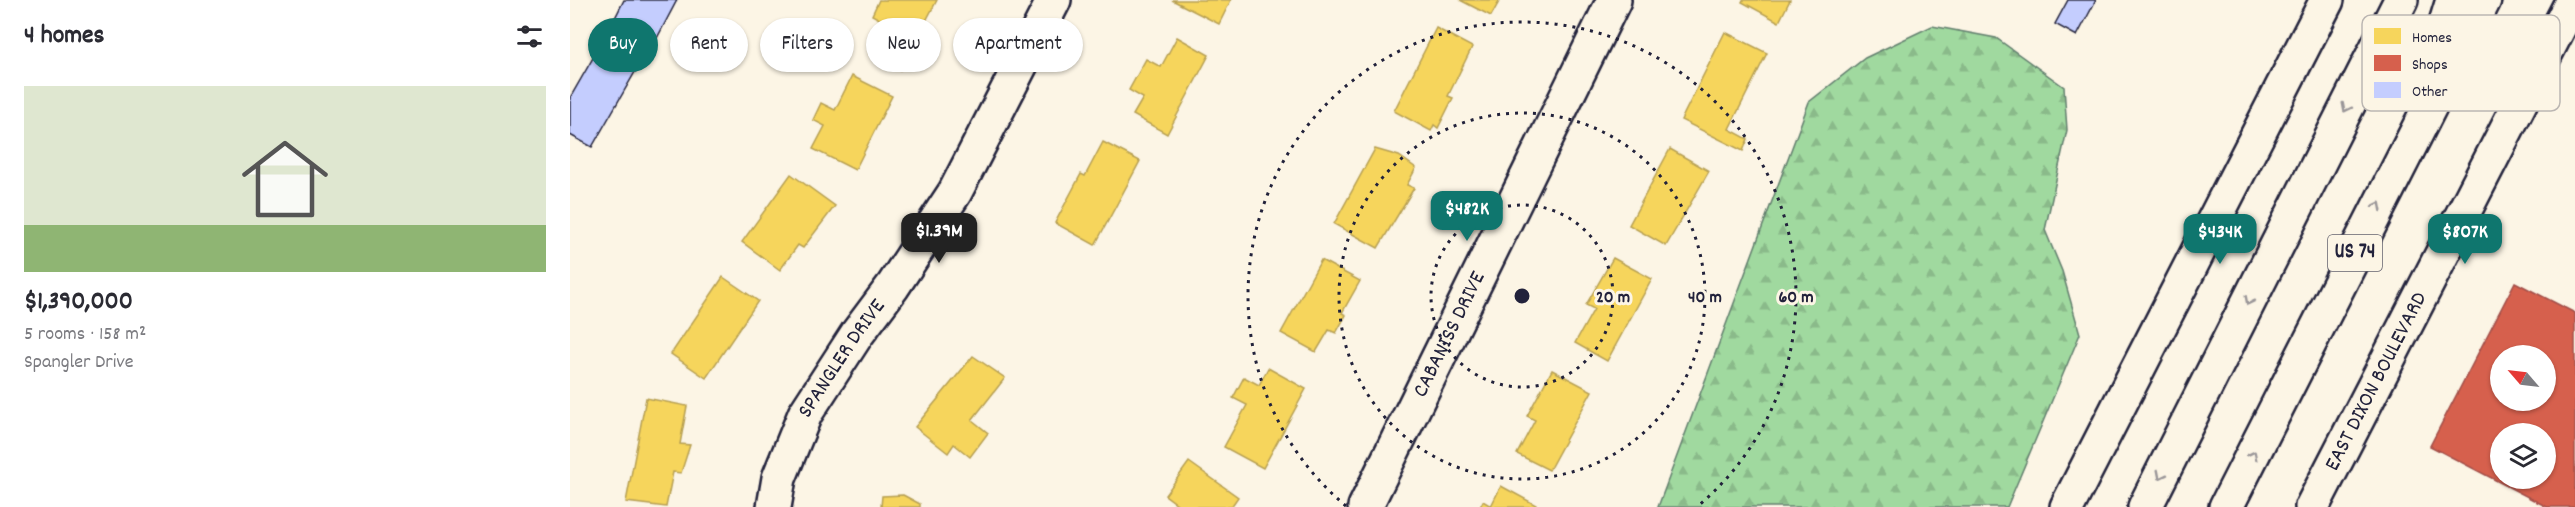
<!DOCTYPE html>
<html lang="en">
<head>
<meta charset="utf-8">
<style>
	:root { --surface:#fff; --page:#f2f2f3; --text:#2b2b33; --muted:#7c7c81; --accent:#0f766e }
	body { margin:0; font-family:Dekko,sans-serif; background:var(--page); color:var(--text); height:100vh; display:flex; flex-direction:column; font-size:22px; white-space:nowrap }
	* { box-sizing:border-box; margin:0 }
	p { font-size:20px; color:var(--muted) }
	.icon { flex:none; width:33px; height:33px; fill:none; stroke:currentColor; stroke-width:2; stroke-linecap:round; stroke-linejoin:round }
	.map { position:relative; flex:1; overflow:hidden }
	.drawer { display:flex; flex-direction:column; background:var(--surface); width:570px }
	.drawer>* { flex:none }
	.top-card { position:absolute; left:18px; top:18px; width:570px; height:54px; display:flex; gap:12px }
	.needle { width:39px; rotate:298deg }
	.controls { position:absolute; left:1920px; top:345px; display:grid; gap:12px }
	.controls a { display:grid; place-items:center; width:66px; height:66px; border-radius:50%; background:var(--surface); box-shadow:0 2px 4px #0004; font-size:30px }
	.price { position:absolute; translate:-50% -51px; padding:0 14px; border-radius:12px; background:var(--accent); color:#fff; font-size:20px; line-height:39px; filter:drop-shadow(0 2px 3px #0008) }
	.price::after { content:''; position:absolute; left:50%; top:36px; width:18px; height:14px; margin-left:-9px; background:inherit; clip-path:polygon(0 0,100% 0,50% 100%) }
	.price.active { background:#222; color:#fff }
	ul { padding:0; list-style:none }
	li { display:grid; align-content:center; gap:12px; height:318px; padding:0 24px }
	li span { display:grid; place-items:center; height:186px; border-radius:0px; color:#555 }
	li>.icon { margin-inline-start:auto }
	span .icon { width:108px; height:108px; fill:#fffc; stroke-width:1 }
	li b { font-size:26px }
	h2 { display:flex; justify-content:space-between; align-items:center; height:72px; padding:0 24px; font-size:26px }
	.pill { padding:0 21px; border-radius:27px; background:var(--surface); box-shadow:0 2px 4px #0004; font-size:21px; line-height:54px }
	.pill.active { background:var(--accent); color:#fff }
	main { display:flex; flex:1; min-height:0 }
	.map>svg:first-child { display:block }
	.forest { fill:url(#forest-firs); stroke:#617e6d; stroke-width:1.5 }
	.homes { fill:#f6d55c; stroke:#b69f52; stroke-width:1.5 }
	.shops { fill:#d6604d; stroke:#a04d48; stroke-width:1.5; fill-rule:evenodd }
	.building { fill:#c4cdfe; stroke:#22223b; stroke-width:1.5 }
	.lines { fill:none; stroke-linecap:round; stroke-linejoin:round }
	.minor-casing { stroke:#22223b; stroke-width:38 }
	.trunk-casing { stroke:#22223b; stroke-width:38 }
	.minor { stroke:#fcf5e5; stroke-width:33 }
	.trunk { stroke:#fcf5e5; stroke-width:33 }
	.oneway { stroke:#9a9698 }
	.ring { fill:none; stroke:#22223b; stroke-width:3; stroke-dasharray:3 6 }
	.labels { text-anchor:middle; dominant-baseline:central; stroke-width:6; stroke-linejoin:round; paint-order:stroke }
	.shield { fill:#fcf5e5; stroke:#63616e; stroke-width:1.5 }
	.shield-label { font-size:21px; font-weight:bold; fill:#22223b }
	.street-label { font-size:22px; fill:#22223b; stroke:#fcf5e5 }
	.key { fill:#fcf5e5; stroke:#bbb6b2; stroke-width:1.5 }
	.key-label { font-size:16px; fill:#22223b }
	.centre { fill:#22223b; stroke:#fcf5e5; stroke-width:3 }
	.ring-label { font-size:18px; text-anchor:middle; font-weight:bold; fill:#22223b; stroke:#fcf5e5; stroke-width:6; stroke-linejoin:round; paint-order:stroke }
</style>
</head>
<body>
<main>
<section class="drawer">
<h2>4 homes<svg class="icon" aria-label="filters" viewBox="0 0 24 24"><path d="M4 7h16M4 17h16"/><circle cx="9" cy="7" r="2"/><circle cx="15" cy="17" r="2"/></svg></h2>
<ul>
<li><span style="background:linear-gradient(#dfe7d0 75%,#8fb573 0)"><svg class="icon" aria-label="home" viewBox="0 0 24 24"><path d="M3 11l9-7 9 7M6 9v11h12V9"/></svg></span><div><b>$1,390,000</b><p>5 rooms · 158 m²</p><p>Spangler Drive</p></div></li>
</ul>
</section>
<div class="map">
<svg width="2005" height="507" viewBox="0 0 2005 507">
	<defs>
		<pattern id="forest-firs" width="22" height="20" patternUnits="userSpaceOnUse" patternTransform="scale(1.5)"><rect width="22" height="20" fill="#a0d99f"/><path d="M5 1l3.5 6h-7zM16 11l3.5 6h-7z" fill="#8aba8a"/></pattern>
	</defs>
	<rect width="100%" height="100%" fill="#fcf5e5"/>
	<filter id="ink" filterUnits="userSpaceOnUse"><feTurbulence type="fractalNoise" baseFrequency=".0167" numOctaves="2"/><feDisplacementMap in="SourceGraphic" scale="12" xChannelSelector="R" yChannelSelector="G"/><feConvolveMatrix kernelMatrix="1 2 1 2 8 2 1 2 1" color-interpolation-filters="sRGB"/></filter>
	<g filter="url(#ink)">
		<!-- forest -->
		<path class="forest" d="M1362 26 1426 38 1494 87 1497 130 1475 230 1492 271 1510 334 1437 507H1088L1239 102 1295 58Z"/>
		<!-- homes -->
		<g class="homes">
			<path d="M309 0H367L330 70 299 54 315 22 302 15Z"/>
			<path d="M602 0H661L649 24Z"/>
			<path d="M890 0H930L921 16Z"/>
			<path d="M1173 0H1220L1209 22 1172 2Z"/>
			<path d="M866 28 902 47 878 96 883 98 868 128 864 125 861 131 824 111Z"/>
			<path d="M1155 32 1197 53 1159 129 1178 139 1173 151 1111 120Z"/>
			<path d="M607 37 639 55 597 134 563 115 573 98 559 90 576 59 591 67Z"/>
			<path d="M282 76 322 96 285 170 243 149 255 126 243 120 251 103 265 110Z"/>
			<path d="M533 142 570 161 525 245 485 223 511 174 515 176Z"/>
			<path d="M805 149 829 156 846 168 837 185 844 188 808 248 764 224Z"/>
			<path d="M1100 149 1139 171 1096 246 1059 225Z"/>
			<path d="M221 174 265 206 233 248 228 245 210 270 172 242Z"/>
			<path d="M1043 258 1082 279 1037 361 1005 343 1024 309 1016 305Z"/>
			<path d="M751 260 790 281 772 313 776 315 766 333 759 330 746 352 711 333Z"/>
			<path d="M153 277 188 301 136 378 101 354Z"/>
			<path d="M403 356 435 378 402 420 418 433 400 457 384 444 378 453 345 427Z"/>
			<path d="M698 368 736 389 693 468 654 447 677 405 663 398 674 377 689 385Z"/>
			<path d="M982 370 1022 391 979 470 947 454 965 420 957 416Z"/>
			<path d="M76 398 117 406 110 444 120 445 111 473 103 472 96 507 56 502Z"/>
			<path d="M619 462 668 497 661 507H611L595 495Z"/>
			<path d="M931 486 966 505 965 507H910L913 501 921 506Z"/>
			<path d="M333 495 350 504V507H311L312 496Z"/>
		</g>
		<!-- shops -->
		<path class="shops" d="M1945 282 2005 313V507H1977L1860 446ZM1930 356H1976V400H1930ZM1930 434H1976V478H1930Z"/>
		<!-- building -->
		<g class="building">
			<path d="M54 0H107L86 40 45 18Z"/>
			<path d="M1498 0H1526L1507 36 1485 24Z"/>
			<path d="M31 44 69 65 22 147 0 135V98Z"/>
		</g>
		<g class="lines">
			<!-- minor casing -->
			<g class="minor-casing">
				<g id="minor">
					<path id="s1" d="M204 507 209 478 235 414 287 334 323 286 385 192 484 0"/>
					<path id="s2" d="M795 507 1044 0"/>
					<path d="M1497 507 1757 0"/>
					<path id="s3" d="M1742 507 2003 0"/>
				</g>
			</g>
			<!-- trunk casing -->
			<g class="trunk-casing">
				<g id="trunk">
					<path d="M1867 68 1871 39 1883 0"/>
					<path d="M1575 507 1831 0"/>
					<path d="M1656 507 1914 0"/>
				</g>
			</g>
			<!-- minor -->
			<use href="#minor" class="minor"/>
			<!-- trunk -->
			<use href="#trunk" class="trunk"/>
		</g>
		<!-- one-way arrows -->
		<defs><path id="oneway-chevron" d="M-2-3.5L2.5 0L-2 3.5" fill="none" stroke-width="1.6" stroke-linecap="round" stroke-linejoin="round" transform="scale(1.5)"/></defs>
		<g class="oneway">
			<use href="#oneway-chevron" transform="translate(1776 108) rotate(117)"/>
			<use href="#oneway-chevron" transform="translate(1808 206) rotate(-63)"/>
			<use href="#oneway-chevron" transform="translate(1679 301) rotate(117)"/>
			<use href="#oneway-chevron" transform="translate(1683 455) rotate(-63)"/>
			<use href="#oneway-chevron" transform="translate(1591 475) rotate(117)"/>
		</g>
	</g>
	<!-- distance rings -->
	<g class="ring">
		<circle cx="952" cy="296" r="91"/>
		<circle cx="952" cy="296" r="183"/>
		<path d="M776 506A274 274 0 1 1 1128 506"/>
	</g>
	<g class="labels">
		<!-- shield labels -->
		<rect class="shield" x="1758" y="235" width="54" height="36" rx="4.5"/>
		<g class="shield-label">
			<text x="1785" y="253">US 74</text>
		</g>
		<!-- street labels -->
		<g class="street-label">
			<text stroke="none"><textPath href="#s2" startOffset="192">CABANISS DRIVE</textPath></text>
			<text stroke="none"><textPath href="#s1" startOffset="165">SPANGLER DRIVE</textPath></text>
			<text stroke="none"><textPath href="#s3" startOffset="141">EAST DIXON BOULEVARD</textPath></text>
		</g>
	</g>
	<!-- legend -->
	<rect x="1792" y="15" width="198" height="96" rx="9" class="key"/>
	<rect x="1804" y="28" width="27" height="16" fill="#f6d55c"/>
	<rect x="1804" y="55" width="27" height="16" fill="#d6604d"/>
	<rect x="1804" y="82" width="27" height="16" fill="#c4cdfe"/>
	<g class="key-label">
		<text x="1842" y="42">Homes</text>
		<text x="1842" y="69">Shops</text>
		<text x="1842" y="96">Other</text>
	</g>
	<circle cx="952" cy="296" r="9" class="centre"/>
	<g class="ring-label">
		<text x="1043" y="302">20 m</text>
		<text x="1135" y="302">40 m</text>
		<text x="1226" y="302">60 m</text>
	</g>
</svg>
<div class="controls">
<a><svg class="needle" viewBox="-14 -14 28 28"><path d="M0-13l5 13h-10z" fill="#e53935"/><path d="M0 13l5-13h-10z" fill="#7c7c81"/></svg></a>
<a><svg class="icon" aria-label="layers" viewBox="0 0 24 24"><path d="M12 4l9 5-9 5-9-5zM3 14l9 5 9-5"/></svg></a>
</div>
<b class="price" style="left:897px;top:242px">$482K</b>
<b class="price active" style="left:369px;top:264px">$1.39M</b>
<b class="price" style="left:1650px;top:265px">$434K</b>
<b class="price" style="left:1895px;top:265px">$807K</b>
<div class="top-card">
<a class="pill active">Buy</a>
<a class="pill">Rent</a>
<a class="pill">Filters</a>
<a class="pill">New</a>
<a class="pill">Apartment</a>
</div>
</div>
</main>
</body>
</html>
